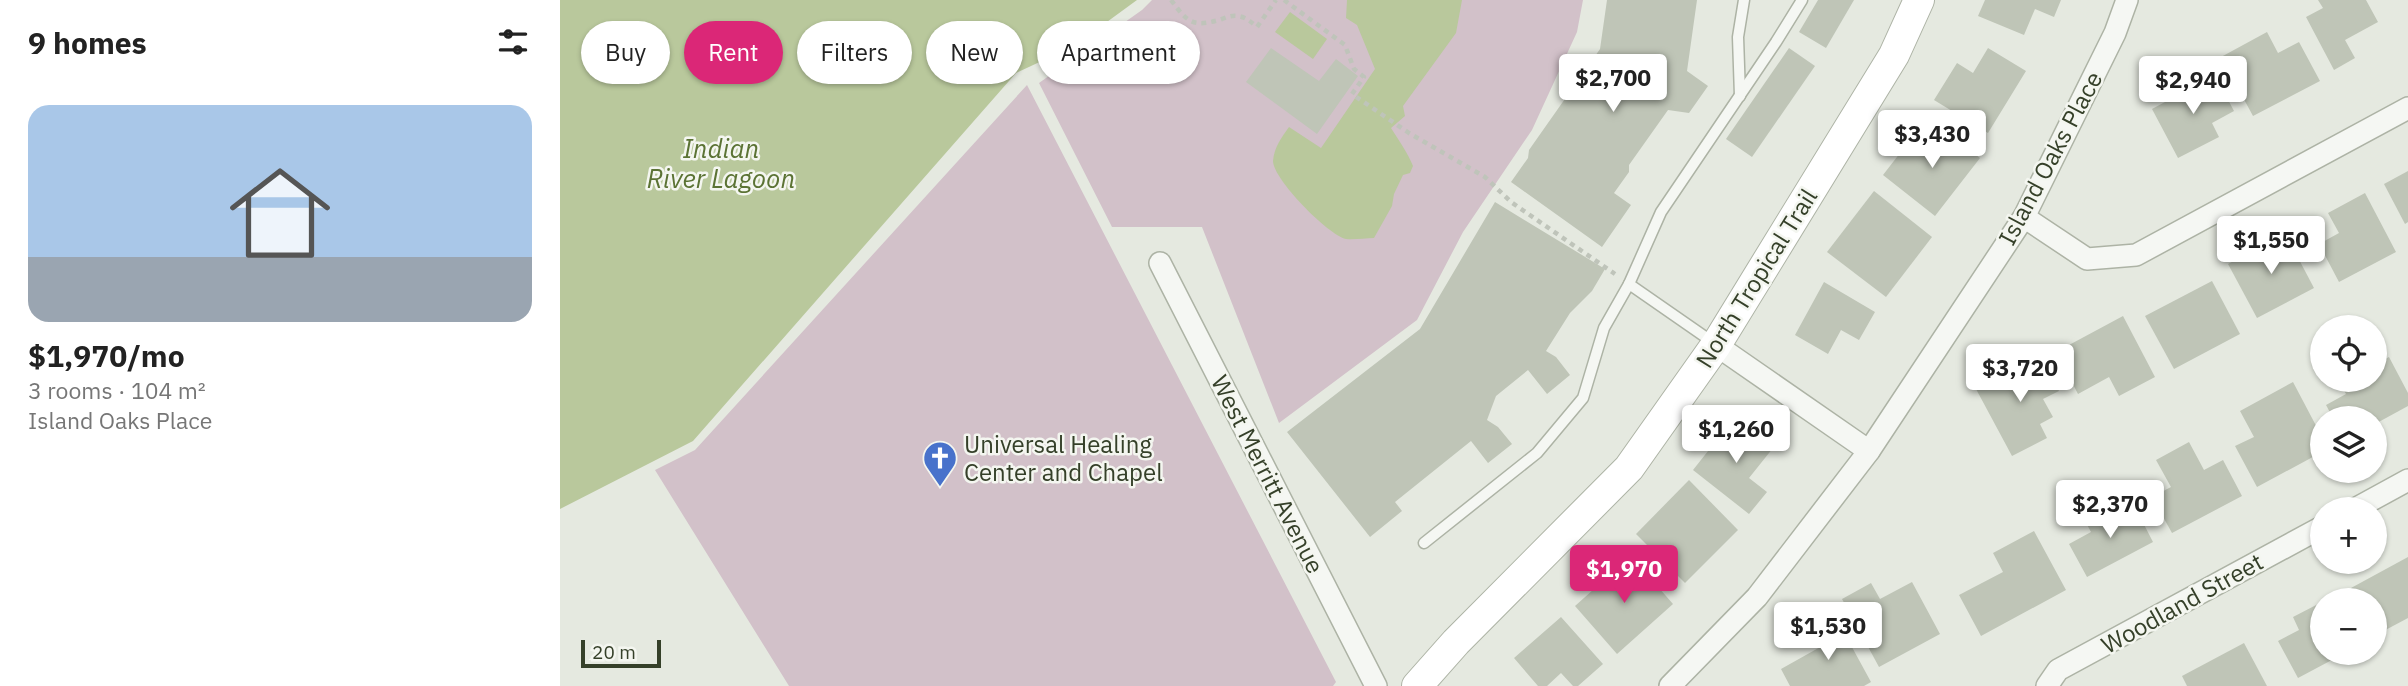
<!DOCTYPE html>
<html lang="en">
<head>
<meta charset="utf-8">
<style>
	:root { --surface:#fff; --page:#f6f6f6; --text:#222; --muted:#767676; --line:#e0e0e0; --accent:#db2777 }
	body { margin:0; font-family:"IBM Plex Sans",sans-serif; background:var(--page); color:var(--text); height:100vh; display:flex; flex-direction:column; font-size:26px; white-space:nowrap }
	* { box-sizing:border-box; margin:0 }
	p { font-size:23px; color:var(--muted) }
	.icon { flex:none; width:38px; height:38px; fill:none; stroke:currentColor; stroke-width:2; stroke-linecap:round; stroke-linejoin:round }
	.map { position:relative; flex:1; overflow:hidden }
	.panel { display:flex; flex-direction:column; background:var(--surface); width:560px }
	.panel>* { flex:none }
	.top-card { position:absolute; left:21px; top:21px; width:665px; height:63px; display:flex; gap:14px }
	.buttons { position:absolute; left:1750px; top:315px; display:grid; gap:14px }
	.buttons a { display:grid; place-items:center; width:77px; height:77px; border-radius:50%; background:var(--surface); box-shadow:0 2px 5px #0004; font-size:35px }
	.scale { position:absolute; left:21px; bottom:18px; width:80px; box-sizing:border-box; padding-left:7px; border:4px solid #354029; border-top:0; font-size:19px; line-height:24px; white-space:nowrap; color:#354029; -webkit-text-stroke:5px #f4f6f0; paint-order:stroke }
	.price { position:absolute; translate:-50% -60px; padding:0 16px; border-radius:7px; background:#fff; color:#222; font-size:23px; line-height:46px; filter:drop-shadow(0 2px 4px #0008) }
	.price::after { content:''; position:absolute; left:50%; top:42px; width:21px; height:16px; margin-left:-10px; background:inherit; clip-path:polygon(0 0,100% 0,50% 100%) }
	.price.selected { background:var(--accent); color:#fff }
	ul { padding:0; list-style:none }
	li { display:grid; align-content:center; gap:14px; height:371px; padding:0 28px }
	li+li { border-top:2px solid var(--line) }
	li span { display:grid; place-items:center; height:217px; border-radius:21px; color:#555 }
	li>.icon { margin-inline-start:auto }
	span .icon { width:126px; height:126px; fill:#fffc; stroke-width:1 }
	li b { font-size:30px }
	h2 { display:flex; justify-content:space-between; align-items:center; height:84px; padding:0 28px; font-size:30px }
	.chip { padding:0 24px; border-radius:32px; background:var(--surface); box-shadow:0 2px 5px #0004; font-size:24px; line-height:63px }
	.chip.selected { background:var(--accent); color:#fff }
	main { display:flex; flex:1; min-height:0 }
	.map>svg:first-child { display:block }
	.green { fill:#d2c1c9 }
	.water { fill:#b9c89c }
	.building { fill:#bfc5b7 }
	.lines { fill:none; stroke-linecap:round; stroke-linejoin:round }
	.lane-casing { stroke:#adb3a5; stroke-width:13 }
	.street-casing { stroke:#adb3a5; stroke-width:24 }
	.secondary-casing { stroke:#adb3a5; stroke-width:32 }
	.path { stroke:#bfc4ba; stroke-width:4.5; stroke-dasharray:5 5; stroke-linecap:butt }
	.lane { stroke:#f5f7f3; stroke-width:10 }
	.street { stroke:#f5f7f3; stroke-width:21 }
	.secondary { stroke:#fff; stroke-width:30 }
	.labels { text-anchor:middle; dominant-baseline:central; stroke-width:5; stroke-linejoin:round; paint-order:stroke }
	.street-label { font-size:24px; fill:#354029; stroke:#f4f6f0 }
	.poi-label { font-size:24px; fill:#354029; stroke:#f4f6f0; text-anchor:start }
	.water-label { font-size:26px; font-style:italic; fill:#5b7334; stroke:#f4f6f0 }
</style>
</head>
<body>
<main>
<section class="panel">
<h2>9 homes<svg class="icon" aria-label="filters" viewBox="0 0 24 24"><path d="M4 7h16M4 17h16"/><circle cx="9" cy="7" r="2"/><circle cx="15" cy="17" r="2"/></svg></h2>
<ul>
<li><span style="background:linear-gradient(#a9c7e8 70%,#9aa5b1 0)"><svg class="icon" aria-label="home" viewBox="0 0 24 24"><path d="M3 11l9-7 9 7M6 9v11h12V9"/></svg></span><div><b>$1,970/mo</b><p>3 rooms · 104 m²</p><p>Island Oaks Place</p></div></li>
</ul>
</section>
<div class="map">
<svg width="1848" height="686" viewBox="0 0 1848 686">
	<rect width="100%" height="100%" fill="#e5e9e0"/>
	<!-- green -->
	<g class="green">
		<path d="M592 0H1023L1017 32 972 130 903 232 857 320 719 423 642 227H552L479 83 582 10Z"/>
		<path d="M467 85 776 682 773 686H229L95 470 135 450Z"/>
	</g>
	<!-- water -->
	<g class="water">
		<path d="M0 0H577L514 46 456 73 133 441 0 509Z"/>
		<path d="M787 0H902L896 33 843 106 845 116 831 128C839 141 848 153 853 166L850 173 843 175 834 194 832 206 814 238C805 238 795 240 786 239 768 235 713 179 713 161 714 147 722 137 729 127L761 148 815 69 797 25 786 18Z"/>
		<path d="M730 12 767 39 753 59 715 32Z"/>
	</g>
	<!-- building -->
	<g class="building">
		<path d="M1047 0H1137L1127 71 1148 86 1129 113 1108 110 1069 165V172L1054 193 1071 205 1042 247 951 182 968 158 969 150 1040 49Z"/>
		<path d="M1258 0H1294L1266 48 1239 32Z"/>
		<path d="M1425 0H1501L1494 17 1475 9 1464 35 1418 16Z"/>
		<path d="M1758 0H1806L1818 22 1785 40 1795 58 1774 70 1746 17 1763 8Z"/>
		<path d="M1707 32 1718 53 1739 42 1760 81 1693 116 1661 57Z"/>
		<path d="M711 48 759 81 776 59 798 76 757 134 686 82Z"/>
		<path d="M1229 48 1255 66 1192 157 1166 139Z"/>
		<path d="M1428 48 1466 71 1428 133 1374 100 1397 63 1413 73Z"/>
		<path d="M1655 75 1674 111 1652 123 1659 137 1618 158 1592 109Z"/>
		<path d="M1382 129 1420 158 1375 216 1323 175 1354 135 1369 146Z"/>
		<path d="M1848 171V222L1845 224 1824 184Z"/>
		<path d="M1314 191 1372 237 1326 297 1267 252Z"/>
		<path d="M1805 193 1836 252 1779 282 1759 244 1779 233 1768 213Z"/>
		<path d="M935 202 1045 269 1032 291 1010 313 986 351 996 357 1010 375 987 394 968 370 936 396 927 420 938 427 952 444 928 463 911 441 835 502 842 511 810 537 727 432 860 329Z"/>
		<path d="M1725 233 1754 288 1697 318 1668 264Z"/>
		<path d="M1652 281 1680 334 1614 369 1585 316Z"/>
		<path d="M1264 282 1315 312 1299 340 1281 330 1268 354 1235 335Z"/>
		<path d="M1563 316 1595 377 1559 396 1549 377 1518 394 1496 352Z"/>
		<path d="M1480 355 1499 391 1483 399 1493 417 1480 424 1487 438 1452 456 1416 389Z"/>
		<path d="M1829 357 1848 393V406L1815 424V418H1773L1766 405 1786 394 1780 383 1786 380H1815V364Z"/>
		<path d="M1733 382 1762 437V452L1697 487 1675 446 1694 437 1680 411Z"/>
		<path d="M1175 417 1213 448 1189 478 1207 492 1189 514 1133 470Z"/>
		<path d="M1629 442 1644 470 1663 460 1682 496 1612 533 1592 497 1611 487 1596 460Z"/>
		<path d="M1129 480 1178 530 1125 583 1076 534Z"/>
		<path d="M1551 505 1558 518 1576 509 1593 542 1527 577 1509 544 1531 532 1524 519Z"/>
		<path d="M1474 531 1506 590 1421 636 1399 595 1443 572 1433 553Z"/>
		<path d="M1071 556 1113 604 1057 654 1015 606Z"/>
		<path d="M1848 557V618L1816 635 1815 600H1797L1791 588Z"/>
		<path d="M1352 582 1380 634 1319 667 1282 599 1311 583 1320 599Z"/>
		<path d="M1762 602V653H1785L1738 678 1718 641 1739 630 1733 617Z"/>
		<path d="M1275 616 1311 682 1304 686H1230L1221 669 1262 646 1252 629Z"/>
		<path d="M1001 617 1043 664 1018 686H1013L1001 673 987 686H978L954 658Z"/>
		<path d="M1684 643 1707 686H1627L1622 676Z"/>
	</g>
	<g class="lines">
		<!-- lane casing -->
		<g class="lane-casing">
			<g id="lane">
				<path d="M1180 96 1178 37 1184 0"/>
				<path d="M1069 284 1101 212 1216 42 1242 0"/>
				<path d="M864 543 977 453 1023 398 1044 328 1069 284 1154 343"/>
			</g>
		</g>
		<!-- street casing -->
		<g class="street-casing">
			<g id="street">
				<path d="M1464 217 1527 259 1576 255 1848 108"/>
				<path d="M600 263 816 686"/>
				<path d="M1156 345 1309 451"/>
				<path d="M1795 509 1848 480"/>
				<path d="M1110 686 1197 597 1309 451 1464 217 1555 33 1567 0"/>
				<path d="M1487 686 1498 670 1762 527"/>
			</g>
		</g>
		<!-- secondary casing -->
		<g class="secondary-casing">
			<path id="secondary" d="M857 686 896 642 1069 468 1156 345 1334 55 1359 0"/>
		</g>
		<!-- path -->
		<g class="path">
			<path d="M611 0C628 23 633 28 662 19 667 17 672 15 678 16 686 17 691 22 697 27L716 0"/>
			<path d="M724 0 785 45 794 69 804 77 792 94 849 133 925 177 951 202 1055 274"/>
		</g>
		<!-- lane -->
		<use href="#lane" class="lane"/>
		<!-- street -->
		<use href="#street" class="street"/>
		<!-- secondary -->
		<use href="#secondary" class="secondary"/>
	</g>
	<!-- icons -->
	<defs>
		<g id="church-pin" transform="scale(1.75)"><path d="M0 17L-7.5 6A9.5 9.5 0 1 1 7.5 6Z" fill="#4872cb" stroke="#f4f6f0"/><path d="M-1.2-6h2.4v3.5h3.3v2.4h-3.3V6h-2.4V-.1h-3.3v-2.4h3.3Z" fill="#fff"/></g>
	</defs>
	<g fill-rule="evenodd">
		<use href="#church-pin" x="380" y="458"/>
	</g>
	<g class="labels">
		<!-- street labels -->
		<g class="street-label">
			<text transform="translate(1490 158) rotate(-62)">Island Oaks Place</text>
			<text transform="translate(1196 278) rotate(-58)">North Tropical Trail</text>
			<text transform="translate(708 474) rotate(63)">West Merritt Avenue</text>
			<text transform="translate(1622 603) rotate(-29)">Woodland Street</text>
		</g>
		<!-- poi labels -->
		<g class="poi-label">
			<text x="404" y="444">Universal Healing<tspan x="404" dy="28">Center and Chapel</tspan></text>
		</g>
		<!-- water labels -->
		<g class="water-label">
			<text x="161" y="148">Indian<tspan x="161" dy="30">River Lagoon</tspan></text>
		</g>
	</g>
</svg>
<div class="buttons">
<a><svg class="icon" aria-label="locate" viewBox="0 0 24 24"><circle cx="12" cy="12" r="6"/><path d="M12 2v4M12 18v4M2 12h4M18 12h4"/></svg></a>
<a><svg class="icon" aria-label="layers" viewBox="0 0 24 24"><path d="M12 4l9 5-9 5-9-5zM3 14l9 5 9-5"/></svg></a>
<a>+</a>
<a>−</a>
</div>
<div class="scale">20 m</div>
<b class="price" style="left:1053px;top:114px">$2,700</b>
<b class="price" style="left:1633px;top:116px">$2,940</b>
<b class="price" style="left:1372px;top:170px">$3,430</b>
<b class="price" style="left:1711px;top:276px">$1,550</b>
<b class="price" style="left:1460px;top:404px">$3,720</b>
<b class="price" style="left:1176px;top:465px">$1,260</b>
<b class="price" style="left:1550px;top:540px">$2,370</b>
<b class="price selected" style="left:1064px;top:605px">$1,970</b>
<b class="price" style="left:1268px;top:662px">$1,530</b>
<div class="top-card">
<a class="chip">Buy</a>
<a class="chip selected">Rent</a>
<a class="chip">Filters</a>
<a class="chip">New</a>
<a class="chip">Apartment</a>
</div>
</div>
</main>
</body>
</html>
